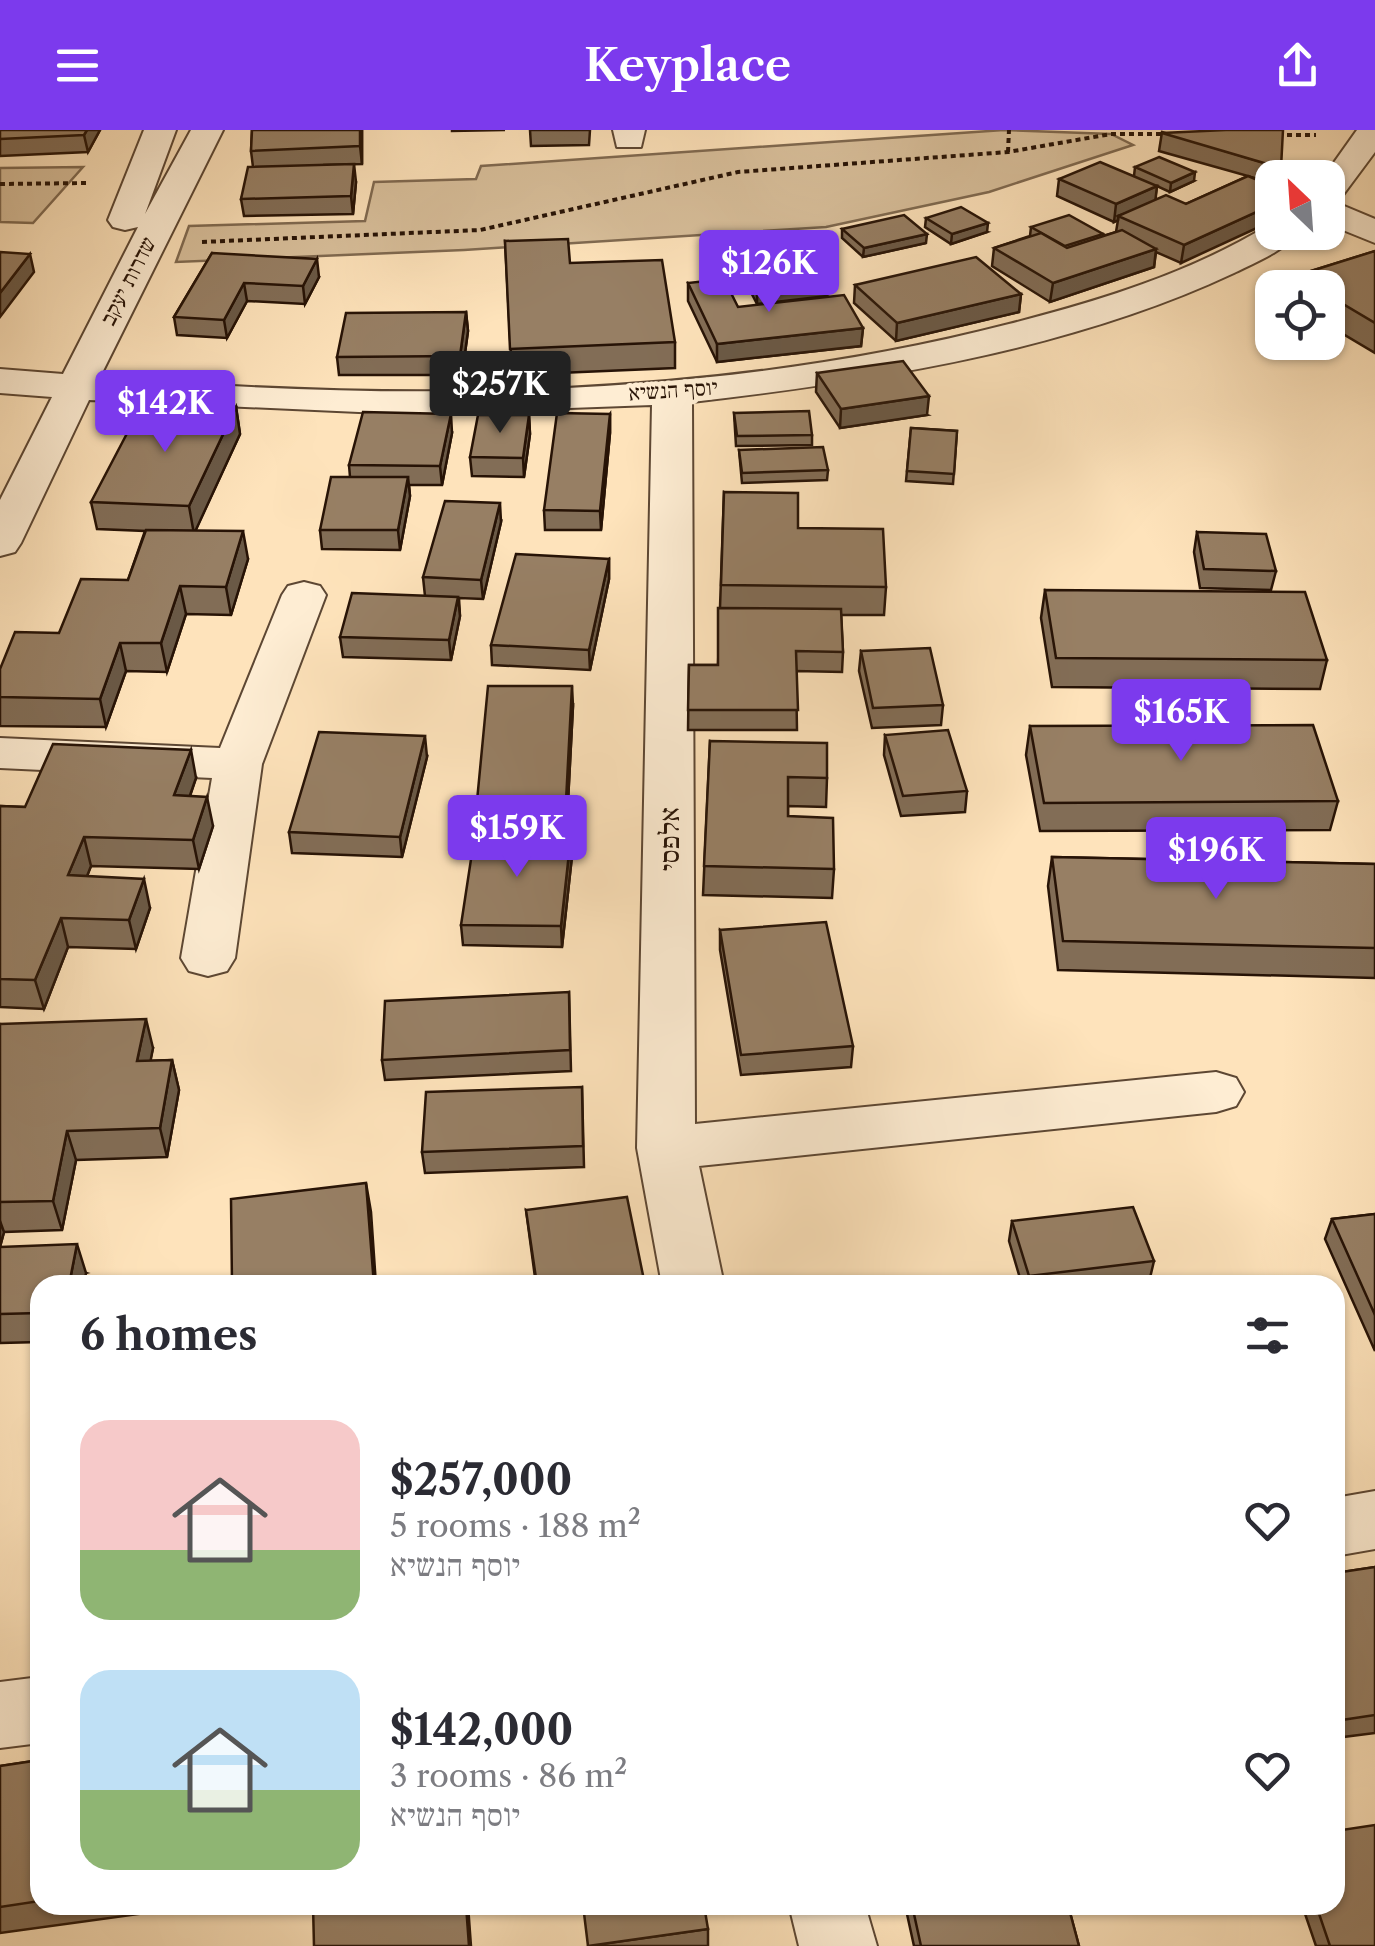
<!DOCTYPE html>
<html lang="en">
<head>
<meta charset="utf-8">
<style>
	:root { --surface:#fff; --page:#f7f7f7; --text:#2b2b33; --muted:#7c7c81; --accent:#7c3aed }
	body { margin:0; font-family:"Libre Caslon Text","Frank Ruhl Libre",serif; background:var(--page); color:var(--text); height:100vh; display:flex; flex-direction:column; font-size:38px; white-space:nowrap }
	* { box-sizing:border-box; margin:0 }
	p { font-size:32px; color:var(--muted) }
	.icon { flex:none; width:55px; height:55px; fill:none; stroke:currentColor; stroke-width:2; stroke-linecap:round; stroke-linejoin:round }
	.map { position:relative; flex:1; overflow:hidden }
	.side { position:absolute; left:30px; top:1145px; width:1315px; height:640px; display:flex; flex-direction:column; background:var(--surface); border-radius:30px; box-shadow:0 2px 8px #0004 }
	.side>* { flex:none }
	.needle { width:65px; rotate:335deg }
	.buttons { position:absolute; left:1255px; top:30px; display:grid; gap:20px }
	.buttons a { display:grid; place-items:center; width:90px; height:90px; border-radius:20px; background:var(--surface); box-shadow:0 2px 8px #0004; font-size:50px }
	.price { position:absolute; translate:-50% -85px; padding:0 22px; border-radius:10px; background:var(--accent); color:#fff; font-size:32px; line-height:65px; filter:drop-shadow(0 2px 5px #0008) }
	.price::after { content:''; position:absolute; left:50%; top:60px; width:30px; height:22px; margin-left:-15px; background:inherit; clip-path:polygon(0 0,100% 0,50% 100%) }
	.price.on { background:#222; color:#fff }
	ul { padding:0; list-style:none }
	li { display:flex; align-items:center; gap:30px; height:250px; padding:0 50px }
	li span { display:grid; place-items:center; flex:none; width:280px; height:200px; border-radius:30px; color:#555 }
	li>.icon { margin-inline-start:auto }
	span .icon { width:120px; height:120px; fill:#fffc; stroke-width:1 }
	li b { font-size:42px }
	h2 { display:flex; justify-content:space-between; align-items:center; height:120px; padding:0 50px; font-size:42px }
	header { display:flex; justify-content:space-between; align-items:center; height:130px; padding:0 50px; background:var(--accent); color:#fff; font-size:45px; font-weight:600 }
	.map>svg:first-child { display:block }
	.green { fill:#d9c09c; stroke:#806a51; stroke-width:2.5 }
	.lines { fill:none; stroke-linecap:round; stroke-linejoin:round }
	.minor-casing { stroke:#5d4733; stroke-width:4 }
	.path { stroke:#271306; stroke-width:4; stroke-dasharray:5 4; stroke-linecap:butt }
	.minor { fill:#feedd3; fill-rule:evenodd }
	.wall { fill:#826d56; stroke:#271306; stroke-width:2.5 }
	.shaded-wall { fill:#6a5946; stroke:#271306; stroke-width:2.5 }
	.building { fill:#977f64; stroke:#271306; stroke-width:2.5 }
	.labels { text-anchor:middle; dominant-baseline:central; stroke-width:9; stroke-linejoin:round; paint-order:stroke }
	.far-street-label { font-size:22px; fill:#271306; stroke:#feedd3 }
	.street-label { font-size:28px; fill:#271306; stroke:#feedd3 }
</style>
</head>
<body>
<header><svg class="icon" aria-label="menu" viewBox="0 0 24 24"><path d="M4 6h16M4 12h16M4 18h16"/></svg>Keyplace<svg class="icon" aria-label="share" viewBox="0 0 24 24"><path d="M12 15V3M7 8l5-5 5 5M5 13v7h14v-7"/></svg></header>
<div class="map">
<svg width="1375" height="1816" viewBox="0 0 1375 1816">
	<rect width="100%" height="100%" fill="#fee3bb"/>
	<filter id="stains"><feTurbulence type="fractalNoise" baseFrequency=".002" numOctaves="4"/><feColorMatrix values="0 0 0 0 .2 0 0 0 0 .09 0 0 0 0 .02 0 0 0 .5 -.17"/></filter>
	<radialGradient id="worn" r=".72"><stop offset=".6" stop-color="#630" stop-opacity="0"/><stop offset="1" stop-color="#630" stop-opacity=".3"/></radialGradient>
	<!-- green -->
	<g class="green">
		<path d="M1004 0 1111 4 1133 15 989 62 826 97 464 120 176 132 189 96 365 91 374 52 476 49 481 36Z"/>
		<path d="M83 37 33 93 0 92V38Z"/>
	</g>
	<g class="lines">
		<!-- minor casing -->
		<g class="minor-casing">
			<g id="minor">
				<path d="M144 0H176L145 84 191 0H223L100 247C402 272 714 270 1009 194 1099 171 1188 144 1269 95L1272 94V102H1298C1285 121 1254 133 1234 143 1068 221 872 251 692 272L695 994 1216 942 1236 948 1244 962 1236 976 1216 982 699 1036 724 1155H662L637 1018 652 275 403 284 89 270 21 413 15 422 0 426V370L52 267 0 263V239L63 244 138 97 125 100 113 97 108 90Z"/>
				<path d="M613 0H645L641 17H617Z"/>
				<path d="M1357 0H1375V22L1337 73 1375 89V113L1328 94V48H1323Z"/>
				<path d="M304 452 320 456 326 465 262 634 235 828 227 841 208 846 189 841 181 828 212 648 0 638V608L220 618 282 465 288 456Z"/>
				<path d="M1375 1361V1419L1335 1426V1368Z"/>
				<path d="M40 1547V1613L0 1618V1552Z"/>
				<path d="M789 1775H865L877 1816H799Z"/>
			</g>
		</g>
		<!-- path -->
		<g class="path">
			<path d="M1278 5H1316"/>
			<path d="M1008 22 1009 0"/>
			<path d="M0 54 88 53"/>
			<path d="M202 112 480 100 738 42 1008 22 1111 4H1166"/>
		</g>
		<!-- minor -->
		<use href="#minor" class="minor"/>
	</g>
	<!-- wall -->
	<g class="wall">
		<path d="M0 0H100L88 22 0 26Z"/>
		<path d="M252 0H362V34L323 35 356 52 353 84 244 86 241 69 253 37 251 21Z"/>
		<path d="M452 0H505L452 1Z"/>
		<path d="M530 0H590L589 15 531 16Z"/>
		<path d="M1162 2 1281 38 1279 48H1272V53L1251 47 1181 133 1156 122 1154 137 1050 172 992 136 994 118 1030 106 1031 97 1103 104V106L1116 102 1118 90 1114 92 1057 66 1059 49 1134 46 1135 37 1194 51 1170 62 1157 56 1155 70 1186 74 1248 46 1159 21Z"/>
		<path d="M926 88 987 102 951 114 925 97Z"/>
		<path d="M842 99 926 113 863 127 842 108Z"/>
		<path d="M505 111 570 133 675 212V238L512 245Z"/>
		<path d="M1375 121V223L1328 195V158H1292L1295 146Z"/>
		<path d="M212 123 319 147 305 174 247 171 227 208 177 205 174 187Z"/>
		<path d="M743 128 827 166 757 174 743 147Z"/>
		<path d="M688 153 738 177 863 198 861 216 717 232 688 171Z"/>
		<path d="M855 155 1021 164 1019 182 896 211 854 173Z"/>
		<path d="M466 182 468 201 462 245H339L337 227Z"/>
		<path d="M817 243 927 285 840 298 816 262Z"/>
		<path d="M236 277 240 304 195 401 248 429 231 485 186 484 167 542 126 541 106 597 0 596V539L59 503 128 450 145 401 97 399 91 372Z"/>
		<path d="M734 283 812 305V315L736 316Z"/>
		<path d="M610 284V303L601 400H545L544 380Z"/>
		<path d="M529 285 530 304 524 347 472 346 470 327Z"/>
		<path d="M911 298 957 301 953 354 906 351Z"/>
		<path d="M452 303 442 355H409L410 366 400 420 322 419 320 400 350 347 349 335Z"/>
		<path d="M739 320 828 340 827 350 742 353Z"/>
		<path d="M724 362 798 398 886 457 884 485H841L843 522 842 542 796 541 797 600H688L689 535H718Z"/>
		<path d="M501 392 483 469 459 468 460 486 451 530 343 527 340 507 425 466 423 447Z"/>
		<path d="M1197 402 1276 441 1271 460 1200 458 1194 422Z"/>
		<path d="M609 429V449L590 540 492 535 491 515Z"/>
		<path d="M1045 460 1327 530 1320 559 1052 557 1041 488Z"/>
		<path d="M861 521 943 575 941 595 872 598 859 541Z"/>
		<path d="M573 576 567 691 479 692 477 671Z"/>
		<path d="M1030 596 1338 671 1330 700 1040 701 1026 625Z"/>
		<path d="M885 605 967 661 965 682 901 686 884 625Z"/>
		<path d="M710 611 827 648 826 677 788 676V686L834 739 832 768 703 765Z"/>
		<path d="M427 627 402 727 292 723 289 702Z"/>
		<path d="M196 648 190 666 213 696 199 739 91 736 87 746 150 778 136 819 68 817 44 879 0 877V676L25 677Z"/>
		<path d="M572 726 562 817 463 815 461 795Z"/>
		<path d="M1052 727 1375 734V848L1058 840 1048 756Z"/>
		<path d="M720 800 853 916 851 937 741 945 720 820Z"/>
		<path d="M569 862 571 941 385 950 382 930Z"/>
		<path d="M0 894 153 918 150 931 172 930 179 960 167 1027 76 1030 62 1100 4 1102 0 1117 86 1143 40 1155V1212L0 1213Z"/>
		<path d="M582 957 584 1037 425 1043 422 1022Z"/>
		<path d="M526 1080 645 1155H536Z"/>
		<path d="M1375 1084V1221L1325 1109 1332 1089Z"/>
		<path d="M1012 1091 1154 1131 1149 1152 1120 1155H1022L1009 1111Z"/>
		<path d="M1375 1437V1603L1335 1608V1443Z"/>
		<path d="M40 1630V1775H140L139 1784 0 1803V1636Z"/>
		<path d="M905 1775H1068L1079 1816H914Z"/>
		<path d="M1302 1775H1335L1375 1816H1316Z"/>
		<path d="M708 1799V1816H587Z"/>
	</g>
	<!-- shaded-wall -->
	<g class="shaded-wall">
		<path d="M87 0H100L88 22 84 5Z"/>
		<path d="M360 0H362V34L360 16Z"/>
		<path d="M354 34 356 52 353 84 351 66Z"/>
		<path d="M1195 42 1194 51 1170 62 1171 53Z"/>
		<path d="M1157 56 1155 74 1118 86V90L1114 92 1116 74Z"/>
		<path d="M1272 75V91L1181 133 1184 115Z"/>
		<path d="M988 93 987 102 951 114 952 104Z"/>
		<path d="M927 104 926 113 863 127 864 118Z"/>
		<path d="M1156 119 1154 137 1050 172 1053 153Z"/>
		<path d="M30 124 34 142 0 187V163Z"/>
		<path d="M317 129 319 147 305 174 303 156Z"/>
		<path d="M828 148 827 166 757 174V156Z"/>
		<path d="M244 153 247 171 227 208 224 190Z"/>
		<path d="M1021 164 1019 182 896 211 897 193Z"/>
		<path d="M466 182 468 201 462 245 460 226Z"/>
		<path d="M863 198 861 216 717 232V214Z"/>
		<path d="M929 266 927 285 840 298 841 279Z"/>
		<path d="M236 277 240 304 194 404 189 376Z"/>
		<path d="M451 284 452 303 442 355 440 336Z"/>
		<path d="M610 284V303L601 400 600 381Z"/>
		<path d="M529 285 530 304 524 347 523 328Z"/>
		<path d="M408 347 410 366 400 420 398 400Z"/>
		<path d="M500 373 501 392 483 469 481 450Z"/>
		<path d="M243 401 248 429 231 485 226 457Z"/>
		<path d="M609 429V449L590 540 589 520Z"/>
		<path d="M180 456 186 484 167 542 161 513Z"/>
		<path d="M458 467 460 486 451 530 449 510Z"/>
		<path d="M120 513 126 541 106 597 100 569Z"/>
		<path d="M572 556 573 576 567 691 566 671Z"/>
		<path d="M425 606 427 627 402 727 400 707Z"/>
		<path d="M191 620 196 648 180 694 174 665Z"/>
		<path d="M207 667 213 696 199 739 193 710Z"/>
		<path d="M571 705 572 726 562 817 561 796Z"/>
		<path d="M84 707 91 736 76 774 68 745Z"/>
		<path d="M144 749 150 778 136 819 129 790Z"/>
		<path d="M61 788 68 817 44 879 35 850Z"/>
		<path d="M146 889 153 918 145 960 137 931Z"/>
		<path d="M172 930 179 960 167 1027 160 998Z"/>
		<path d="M67 1001 76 1030 62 1100 53 1071Z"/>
		<path d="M366 1053 371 1082 376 1155H374Z"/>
		<path d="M0 1091 4 1102 0 1117Z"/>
		<path d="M77 1114 86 1143 84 1155H69Z"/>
		<path d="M466 1775H468L471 1816H469Z"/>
	</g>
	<!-- building -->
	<g class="building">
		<path d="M0 0H87L84 5 0 9Z"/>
		<path d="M252 0H360V16L251 21Z"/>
		<path d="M1226 0H1283L1281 38 1162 3Z"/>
		<path d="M1159 27 1195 42 1171 53 1135 37Z"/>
		<path d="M1100 32 1157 56 1116 74 1059 49Z"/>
		<path d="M354 34 351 66 241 69 248 37Z"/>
		<path d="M1248 46 1272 56V75L1184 115 1118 86 1166 65 1186 74Z"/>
		<path d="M961 77 988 93 952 104 926 88Z"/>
		<path d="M904 85 927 104 864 118 842 99Z"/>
		<path d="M1069 85 1103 104 1065 116 1031 97Z"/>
		<path d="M1122 100 1156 119 1053 153 994 118 1041 103 1067 118Z"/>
		<path d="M568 109 570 133 662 130 675 212 510 219 505 111Z"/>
		<path d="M813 121 828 148 757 156 743 128Z"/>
		<path d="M1375 121V193L1328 165V158H1314L1295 146Z"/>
		<path d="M0 122 30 124 0 163Z"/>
		<path d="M212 123 317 129 303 156 244 153 224 190 174 187Z"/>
		<path d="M976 127 1021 164 897 193 855 155Z"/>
		<path d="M724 149 738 177 844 165 863 198 717 214 688 153Z"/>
		<path d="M466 182 460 226 337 227 346 183Z"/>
		<path d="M903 231 929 266 841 279 817 243Z"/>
		<path d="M143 273 236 277 189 376 91 372Z"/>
		<path d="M809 281 812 305 737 306 734 283Z"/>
		<path d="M363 282 451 284 440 336 349 335Z"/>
		<path d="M557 283 610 284 600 381 544 380Z"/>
		<path d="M478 285H529L523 328 470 327Z"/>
		<path d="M911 298 957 301 954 344 907 341Z"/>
		<path d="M823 317 828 340 742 343 739 320Z"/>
		<path d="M331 347H408L398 400H320Z"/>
		<path d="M724 362 798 363V398L883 399 886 457 721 455Z"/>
		<path d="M445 371 500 373 481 450 423 447Z"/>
		<path d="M146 400 243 401 226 457 180 456 161 513H120L100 569 0 567V539L15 502 59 503 81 449 128 450Z"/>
		<path d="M1197 402 1266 404 1276 441 1204 439Z"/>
		<path d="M516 424 609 429 589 520 491 515Z"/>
		<path d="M1045 460 1305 462 1327 530 1056 528Z"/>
		<path d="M352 463 458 467 449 510 340 507Z"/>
		<path d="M718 478 841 479 843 522 796 521 798 580H688L689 535H718Z"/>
		<path d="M930 518 943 575 873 578 861 521Z"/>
		<path d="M488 556H572L566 671H477Z"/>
		<path d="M1313 595 1338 671 1044 673 1030 596Z"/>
		<path d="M948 600 967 661 903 666 885 605Z"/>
		<path d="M319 602 425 606 400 707 289 702Z"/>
		<path d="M710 611 827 613V648L788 647V686L833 688 834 739 704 736Z"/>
		<path d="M53 614 191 620 174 665 207 667 193 710 84 707 68 745 144 749 129 790 61 788 35 850 0 849V676L25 677Z"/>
		<path d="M475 703 571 705 561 796 461 795Z"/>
		<path d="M1052 727 1375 734V818L1063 811Z"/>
		<path d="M826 792 853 916 741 925 720 800Z"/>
		<path d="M569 862 570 920 382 930 385 871Z"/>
		<path d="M146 889 137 931 172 930 160 998 67 1001 53 1071 0 1072V894Z"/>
		<path d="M582 957 583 1016 422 1022 426 962Z"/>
		<path d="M366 1053 374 1155H232L231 1069Z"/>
		<path d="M627 1067 645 1155H537L526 1080Z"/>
		<path d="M1133 1077 1154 1131 1029 1146 1012 1091Z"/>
		<path d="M1375 1084V1185L1332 1089Z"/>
		<path d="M77 1114 69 1155H40V1183L0 1184V1117Z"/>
		<path d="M1375 1437V1585L1335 1591V1443Z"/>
		<path d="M40 1630V1771L0 1777V1636Z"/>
		<path d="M1375 1695V1816H1330L1316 1775H1335V1701Z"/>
		<path d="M313 1775H466L469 1816H314Z"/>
		<path d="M583 1775H704L708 1799 588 1816Z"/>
		<path d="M912 1775H1068L1079 1816H921Z"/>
	</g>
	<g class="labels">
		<!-- far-street labels -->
		<g class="far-street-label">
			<text transform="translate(128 151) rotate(-63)">שדרות יעקב</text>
			<text transform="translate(673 260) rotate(-4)">יוסף הנשיא</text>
		</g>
		<!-- street labels -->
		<g class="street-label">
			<text transform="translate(669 709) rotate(-90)">אלפסי</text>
		</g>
	</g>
	<rect width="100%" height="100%" filter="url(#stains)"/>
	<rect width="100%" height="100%" fill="url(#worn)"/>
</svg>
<div class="buttons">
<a><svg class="needle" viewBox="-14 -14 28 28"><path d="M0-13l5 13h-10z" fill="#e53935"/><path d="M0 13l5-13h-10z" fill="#7c7c81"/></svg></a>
<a><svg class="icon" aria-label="locate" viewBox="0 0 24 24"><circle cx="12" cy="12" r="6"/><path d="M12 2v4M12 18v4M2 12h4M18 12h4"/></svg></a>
</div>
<b class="price" style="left:769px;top:185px">$126K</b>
<b class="price on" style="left:500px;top:306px">$257K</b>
<b class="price" style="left:165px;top:325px">$142K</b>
<b class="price" style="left:1181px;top:634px">$165K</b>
<b class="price" style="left:517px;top:750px">$159K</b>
<b class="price" style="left:1216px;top:772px">$196K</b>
<section class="side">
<h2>6 homes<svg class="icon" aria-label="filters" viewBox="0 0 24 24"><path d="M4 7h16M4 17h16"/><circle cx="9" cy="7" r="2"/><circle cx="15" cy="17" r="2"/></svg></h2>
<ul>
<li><span style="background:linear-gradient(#f6c9c9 65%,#8fb573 0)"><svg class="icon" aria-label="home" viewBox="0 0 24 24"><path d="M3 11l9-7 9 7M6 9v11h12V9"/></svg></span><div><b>$257,000</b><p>5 rooms · 188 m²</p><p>יוסף הנשיא</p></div><svg class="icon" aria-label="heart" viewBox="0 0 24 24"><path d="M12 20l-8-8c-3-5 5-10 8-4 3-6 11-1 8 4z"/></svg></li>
<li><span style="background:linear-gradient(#bfe0f5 60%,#8fb573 0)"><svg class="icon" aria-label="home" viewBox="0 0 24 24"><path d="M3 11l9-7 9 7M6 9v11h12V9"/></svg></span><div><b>$142,000</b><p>3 rooms · 86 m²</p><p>יוסף הנשיא</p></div><svg class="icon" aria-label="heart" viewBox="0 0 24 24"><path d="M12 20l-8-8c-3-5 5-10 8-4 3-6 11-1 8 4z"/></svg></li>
</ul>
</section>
</div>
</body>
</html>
